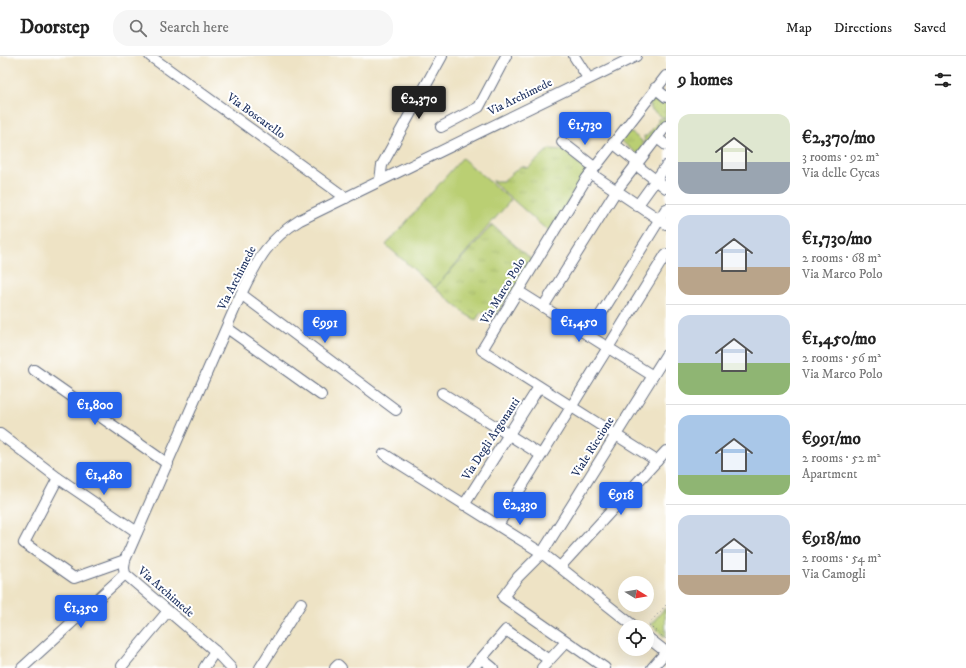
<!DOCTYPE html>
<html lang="en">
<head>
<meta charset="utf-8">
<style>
	:root { --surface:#fff; --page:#f6f6f6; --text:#222; --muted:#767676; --line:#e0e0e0; --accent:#2563eb }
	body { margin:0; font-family:"IM FELL DW Pica",serif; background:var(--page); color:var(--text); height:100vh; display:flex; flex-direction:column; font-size:15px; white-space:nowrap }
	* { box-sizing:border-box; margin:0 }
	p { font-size:13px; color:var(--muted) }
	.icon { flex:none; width:22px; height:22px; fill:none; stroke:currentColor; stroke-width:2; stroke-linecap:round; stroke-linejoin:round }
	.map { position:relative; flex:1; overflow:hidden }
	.sheet { display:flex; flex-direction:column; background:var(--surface); width:300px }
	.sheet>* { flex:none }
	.needle { width:26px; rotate:101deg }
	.controls { position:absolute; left:618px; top:520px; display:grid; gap:8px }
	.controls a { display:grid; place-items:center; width:36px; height:36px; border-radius:50%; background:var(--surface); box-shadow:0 4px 16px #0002; font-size:20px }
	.price { position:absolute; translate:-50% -34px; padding:0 9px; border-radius:4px; background:var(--accent); color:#fff; font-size:13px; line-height:26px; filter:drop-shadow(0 1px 2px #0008) }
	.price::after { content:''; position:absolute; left:50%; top:24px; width:12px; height:9px; margin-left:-6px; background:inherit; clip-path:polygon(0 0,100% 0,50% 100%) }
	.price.selected { background:#222; color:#fff }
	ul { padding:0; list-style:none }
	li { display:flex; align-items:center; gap:12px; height:100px; padding:0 12px }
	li+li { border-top:1px solid var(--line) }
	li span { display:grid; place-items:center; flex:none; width:112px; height:80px; border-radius:12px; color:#555 }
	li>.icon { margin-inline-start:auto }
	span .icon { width:48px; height:48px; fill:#fffc; stroke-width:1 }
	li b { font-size:17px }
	h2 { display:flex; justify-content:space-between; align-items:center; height:48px; padding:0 12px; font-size:17px }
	header { display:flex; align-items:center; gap:24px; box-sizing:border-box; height:56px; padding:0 20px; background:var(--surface); border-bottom:1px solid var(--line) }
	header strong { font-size:19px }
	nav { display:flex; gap:22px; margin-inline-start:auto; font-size:14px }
	.search { width:280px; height:36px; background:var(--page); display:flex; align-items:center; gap:10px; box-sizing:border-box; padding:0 14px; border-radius:16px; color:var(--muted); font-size:15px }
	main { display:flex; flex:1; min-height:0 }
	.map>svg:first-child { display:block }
	.grass { fill:url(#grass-tufts); stroke:#6a7f68 }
	.garden { fill:#bacf73; stroke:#6a7f68 }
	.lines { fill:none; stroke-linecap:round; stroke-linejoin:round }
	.minor-casing { stroke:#656e82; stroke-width:12 }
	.path { stroke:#656e82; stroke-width:1; stroke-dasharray:1 3; stroke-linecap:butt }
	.minor { stroke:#fff; stroke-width:10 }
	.labels { text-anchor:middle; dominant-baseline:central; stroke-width:4; stroke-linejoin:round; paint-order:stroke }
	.street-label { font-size:12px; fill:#1b2f5e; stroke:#fff }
</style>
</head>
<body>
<header>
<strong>Doorstep</strong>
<div class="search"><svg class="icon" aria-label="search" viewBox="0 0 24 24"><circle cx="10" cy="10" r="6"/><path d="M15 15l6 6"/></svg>Search here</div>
<nav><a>Map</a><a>Directions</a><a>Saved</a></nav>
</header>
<main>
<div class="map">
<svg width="666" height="612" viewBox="0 0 666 612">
	<defs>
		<pattern id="grass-tufts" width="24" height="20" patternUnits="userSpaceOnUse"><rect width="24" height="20" fill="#bacf73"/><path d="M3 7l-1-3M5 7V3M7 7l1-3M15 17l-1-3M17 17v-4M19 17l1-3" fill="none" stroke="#9fb266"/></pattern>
	</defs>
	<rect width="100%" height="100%" fill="#fff"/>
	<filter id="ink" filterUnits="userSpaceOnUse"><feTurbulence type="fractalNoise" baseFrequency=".025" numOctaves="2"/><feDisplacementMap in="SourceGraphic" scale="8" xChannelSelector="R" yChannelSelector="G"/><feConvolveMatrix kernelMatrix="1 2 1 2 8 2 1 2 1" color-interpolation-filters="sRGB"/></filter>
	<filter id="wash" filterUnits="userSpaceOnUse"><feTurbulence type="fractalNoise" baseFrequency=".012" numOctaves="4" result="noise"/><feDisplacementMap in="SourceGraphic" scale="16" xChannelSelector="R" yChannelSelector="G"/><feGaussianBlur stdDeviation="0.9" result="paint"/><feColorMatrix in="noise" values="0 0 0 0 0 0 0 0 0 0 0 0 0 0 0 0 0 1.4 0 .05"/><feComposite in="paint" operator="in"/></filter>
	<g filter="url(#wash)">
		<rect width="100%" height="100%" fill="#eee3c5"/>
		<!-- grass -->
		<g class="grass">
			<path d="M655 39 666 48V61H661L651 53 649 46Z"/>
			<path d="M666 62V63L645 89 644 80H647L658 66V63Z"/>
			<path d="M625 77H632L642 85 643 92 638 99 620 84Z"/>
			<path d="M549 93 563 94 587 115 549 176 492 125H503L521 110 528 112Z"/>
			<path d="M492 169 533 205 493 262 481 256 476 264 467 259 435 232Z"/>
			<path d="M665 552 666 580H663L651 568Z"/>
		</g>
		<!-- garden -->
		<path class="garden" d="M462 102 511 144 435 232 386 189Z"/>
	</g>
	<g filter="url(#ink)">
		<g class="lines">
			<!-- minor casing -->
			<g class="minor-casing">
				<g id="minor">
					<path d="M150 0 346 142"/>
					<path d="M574 0 588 22"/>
					<path d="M655 32 666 41"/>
					<path d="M441 71 479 51 506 0"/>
					<path d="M657 82 666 89"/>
					<path d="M562 86 594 111"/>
					<path d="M613 87 638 107"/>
					<path d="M636 109 666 132"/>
					<path d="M590 117 666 168"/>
					<path d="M380 124 382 109 442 0"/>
					<path d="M637 150 666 110"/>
					<path d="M518 235 653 320"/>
					<path d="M241 238 396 354"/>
					<path d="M543 251 616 135 666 70"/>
					<path d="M227 272 321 339"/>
					<path d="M588 279 666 153"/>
					<path d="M34 314 168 408"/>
					<path d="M442 337 541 399"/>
					<path d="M0 378 58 422 137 476"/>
					<path d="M384 398 542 497 635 571"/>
					<path d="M657 405 482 294 586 123 666 20"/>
					<path d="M58 422 24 487 74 522 125 504"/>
					<path d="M464 449 539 331"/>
					<path d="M498 469 666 198"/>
					<path d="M560 511 666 395"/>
					<path d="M647 581 666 596"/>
					<path d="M482 603 493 612"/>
					<path d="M122 610 168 555"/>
					<path d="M22 612 125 518"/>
					<path d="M204 612 215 595"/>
					<path d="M231 612 215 595 125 518 124 512 125 504 241 238C258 204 266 185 300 164L636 0"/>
					<path d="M260 612 301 547"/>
					<path d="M335 612 338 609 341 612"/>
					<path d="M473 612 506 574 549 604"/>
					<path d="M542 612 566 586"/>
					<path d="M605 612 503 541 518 521 542 497 666 299"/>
					<path d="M652 612 666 596"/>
				</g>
			</g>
			<!-- path -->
			<path class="path" d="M666 549 648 569 666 583"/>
			<!-- minor -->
			<use href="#minor" class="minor"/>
		</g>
	</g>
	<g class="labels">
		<!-- street labels -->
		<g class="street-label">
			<text transform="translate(520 41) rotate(-26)">Via Archimede</text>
			<text transform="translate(256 60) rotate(36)">Via Boscarello</text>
			<text transform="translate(237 222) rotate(-63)">Via Archimede</text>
			<text transform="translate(503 235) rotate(-59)">Via Marco Polo</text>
			<text transform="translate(491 383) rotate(-57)">Via Degli Argonauti</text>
			<text transform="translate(593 391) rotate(-58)">Viale Riccione</text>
			<text transform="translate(166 536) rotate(41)">Via Archimede</text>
		</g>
	</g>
</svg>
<div class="controls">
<a><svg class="needle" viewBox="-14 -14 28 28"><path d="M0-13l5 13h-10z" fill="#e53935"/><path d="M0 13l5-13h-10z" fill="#767676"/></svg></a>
<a><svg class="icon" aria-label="locate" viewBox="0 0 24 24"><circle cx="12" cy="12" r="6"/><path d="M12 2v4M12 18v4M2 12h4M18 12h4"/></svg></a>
</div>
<b class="price selected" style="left:419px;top:64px">€2,370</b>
<b class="price" style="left:585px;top:90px">€1,730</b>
<b class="price" style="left:579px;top:287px">€1,450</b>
<b class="price" style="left:325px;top:288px">€991</b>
<b class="price" style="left:95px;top:370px">€1,800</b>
<b class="price" style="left:104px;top:440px">€1,480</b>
<b class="price" style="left:621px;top:460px">€918</b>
<b class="price" style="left:520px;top:470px">€2,330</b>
<b class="price" style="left:81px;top:573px">€1,350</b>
</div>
<section class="sheet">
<h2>9 homes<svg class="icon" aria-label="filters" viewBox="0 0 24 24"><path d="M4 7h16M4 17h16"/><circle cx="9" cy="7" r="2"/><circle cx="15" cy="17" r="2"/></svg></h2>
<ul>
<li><span style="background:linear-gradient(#dfe7d0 60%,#9aa5b1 0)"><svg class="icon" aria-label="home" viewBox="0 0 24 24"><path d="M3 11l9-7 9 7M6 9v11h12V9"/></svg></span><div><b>€2,370/mo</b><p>3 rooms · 92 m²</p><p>Via delle Cycas</p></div></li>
<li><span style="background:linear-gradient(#c9d6e8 65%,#b9a48a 0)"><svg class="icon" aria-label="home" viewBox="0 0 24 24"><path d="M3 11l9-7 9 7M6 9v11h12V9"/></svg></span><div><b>€1,730/mo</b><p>2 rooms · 68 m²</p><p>Via Marco Polo</p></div></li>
<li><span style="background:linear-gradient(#c9d6e8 60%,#8fb573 0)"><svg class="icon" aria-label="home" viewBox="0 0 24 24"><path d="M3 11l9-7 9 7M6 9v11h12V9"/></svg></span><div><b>€1,450/mo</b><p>2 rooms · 56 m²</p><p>Via Marco Polo</p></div></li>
<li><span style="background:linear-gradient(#a9c7e8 75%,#8fb573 0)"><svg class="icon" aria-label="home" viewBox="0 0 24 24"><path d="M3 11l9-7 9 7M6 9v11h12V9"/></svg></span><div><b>€991/mo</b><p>2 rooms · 52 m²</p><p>Apartment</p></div></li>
<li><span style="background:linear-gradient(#c9d6e8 75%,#b9a48a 0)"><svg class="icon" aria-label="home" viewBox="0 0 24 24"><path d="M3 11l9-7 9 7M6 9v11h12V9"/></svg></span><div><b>€918/mo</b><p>2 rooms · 54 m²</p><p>Via Camogli</p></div></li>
</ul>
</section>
</main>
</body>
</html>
